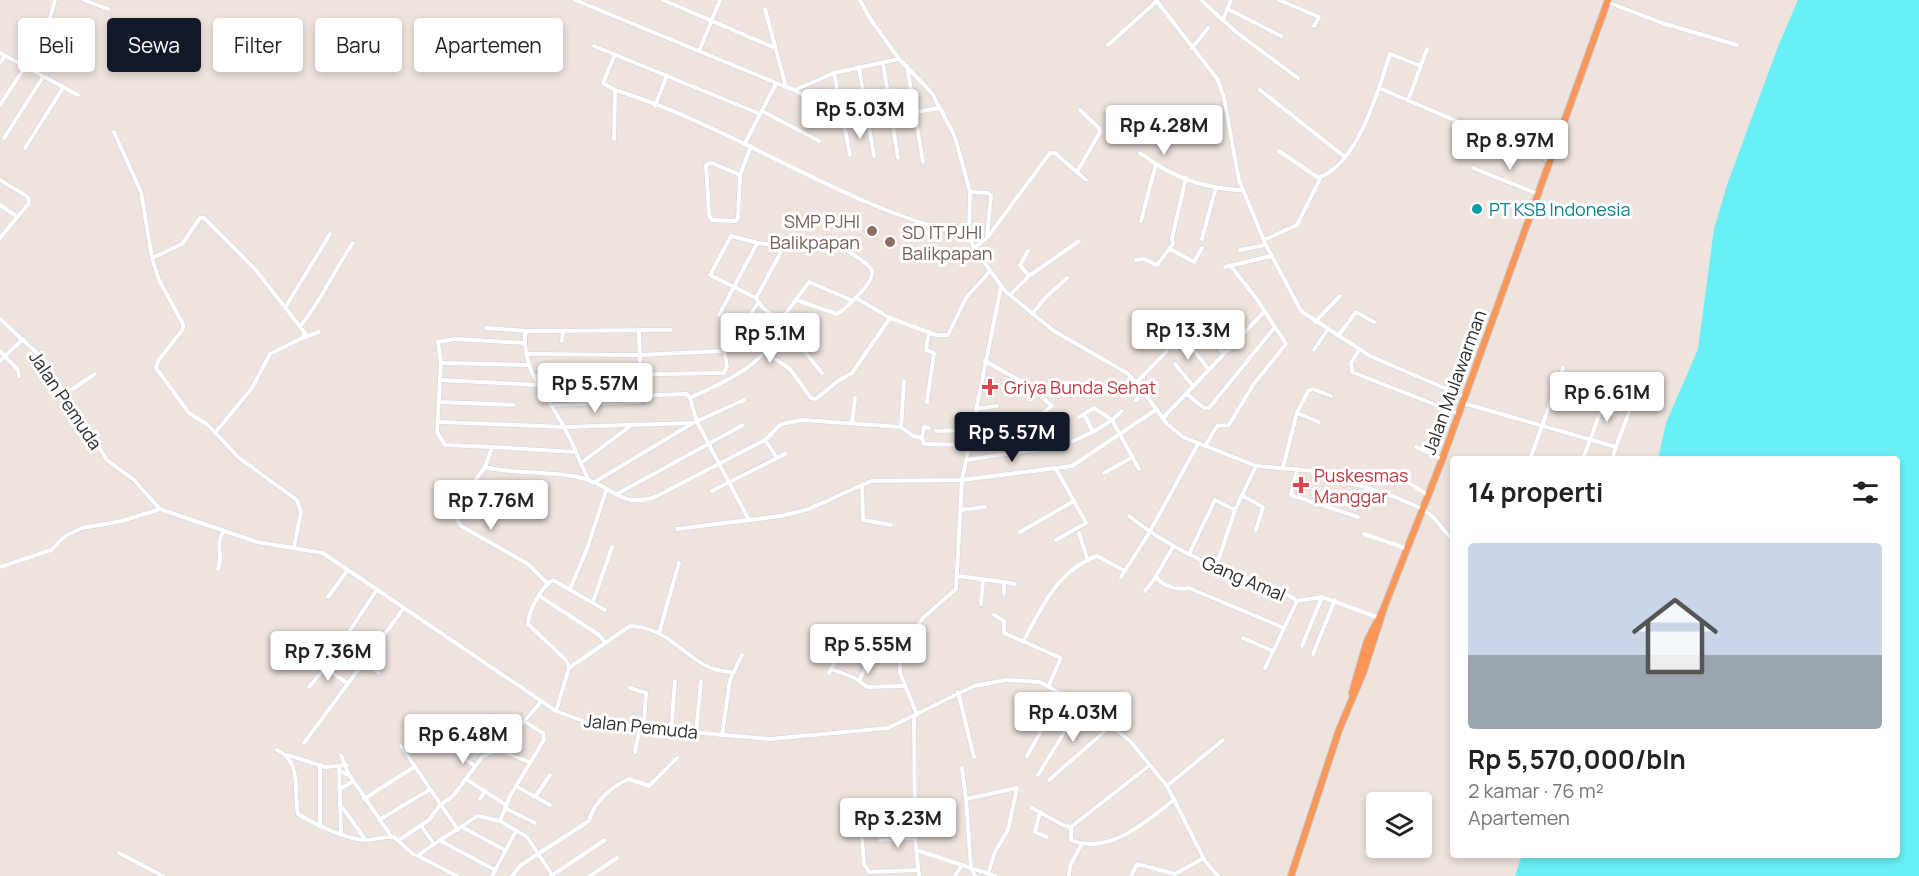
<!DOCTYPE html>
<html lang="id">
<head>
<meta charset="utf-8">
<style>
	:root { --surface:#fff; --page:#f2f2f2; --text:#222; --muted:#767676; --accent:#111827 }
	body { margin:0; font-family:Manrope,sans-serif; background:var(--page); color:var(--text); height:100vh; display:flex; flex-direction:column; font-size:22px; white-space:nowrap }
	* { box-sizing:border-box; margin:0 }
	p { font-size:20px; color:var(--muted) }
	.icon { flex:none; width:33px; height:33px; fill:none; stroke:currentColor; stroke-width:2; stroke-linecap:round; stroke-linejoin:round }
	.map { position:relative; flex:1; overflow:hidden }
	.details { position:absolute; left:1450px; top:456px; width:450px; height:402px; display:flex; flex-direction:column; background:var(--surface); border-radius:6px; box-shadow:0 3px 9px #0003 }
	.details>* { flex:none }
	.guide { position:absolute; left:18px; top:18px; width:570px; height:54px; display:flex; gap:12px }
	.tools { position:absolute; left:1366px; top:792px; display:grid; gap:12px }
	.tools a { display:grid; place-items:center; width:66px; height:66px; border-radius:6px; background:var(--surface); box-shadow:0 3px 9px #0003; font-size:30px }
	.price { position:absolute; translate:-50% -51px; padding:0 14px; border-radius:6px; background:#fff; color:#222; font-size:20px; line-height:39px; filter:drop-shadow(0 2px 3px #0008) }
	.price::after { content:''; position:absolute; left:50%; top:36px; width:18px; height:14px; margin-left:-9px; background:inherit; clip-path:polygon(0 0,100% 0,50% 100%) }
	.price.current { background:var(--accent); color:#fff }
	ul { padding:0; list-style:none }
	li { display:grid; align-content:center; gap:12px; height:318px; padding:0 18px }
	li span { display:grid; place-items:center; height:186px; border-radius:6px; color:#555 }
	li>.icon { margin-inline-start:auto }
	span .icon { width:108px; height:108px; fill:#fffc; stroke-width:1 }
	li b { font-size:26px }
	h2 { display:flex; justify-content:space-between; align-items:center; height:72px; padding:0 18px; font-size:26px }
	.chip { padding:0 21px; border-radius:6px; background:var(--surface); box-shadow:0 3px 9px #0003; font-size:21px; line-height:54px }
	.chip.current { background:var(--accent); color:#fff }
	.map>svg:first-child { display:block }
	.water { fill:#69f0f7 }
	.lines { fill:none; stroke-linecap:round; stroke-linejoin:round }
	.minor-casing { stroke:#cbd3de; stroke-width:5 }
	.trunk-casing { stroke:#c4c4c4; stroke-width:8 }
	.minor { stroke:#fff; stroke-width:4 }
	.trunk { stroke:#fd9656; stroke-width:6 }
	.culture-dot { fill:#0f9aa8; stroke:#fff; stroke-width:2 }
	.education-dot { fill:#8d6e63; stroke:#fff; stroke-width:2 }
	.health-dot { fill:#e0444e; stroke:#fff; stroke-width:2 }
	.labels { text-anchor:middle; dominant-baseline:central; stroke-width:6; stroke-linejoin:round; paint-order:stroke }
	.culture-label { font-size:18px; fill:#0d838f; stroke:#fff; text-anchor:start }
	.education-label { font-size:18px; fill:#785e54; stroke:#fff; text-anchor:end }
	.street-label { font-size:18px; fill:#2c2c2c; stroke:#fff }
	.health-label { font-size:18px; fill:#be3a42; stroke:#fff; text-anchor:start }
</style>
</head>
<body>
<div class="map">
<svg width="1919" height="876" viewBox="0 0 1919 876">
	<rect width="100%" height="100%" fill="#eee3dd"/>
	<!-- water -->
	<path class="water" d="M1798 0H1919V876H1515L1522 855H1898V459H1658L1666 423 1698 349 1714 229 1728 182 1779 44Z"/>
	<g class="lines">
		<!-- minor casing -->
		<g class="minor-casing">
			<g id="minor">
				<path d="M84 0 108 9"/>
				<path d="M575 0 786 87"/>
				<path d="M663 0 775 48"/>
				<path d="M860 0 869 17 899 59"/>
				<path d="M1156 0 1218 80 1224 98 1239 180 1265 243 1301 311 1370 356 1465 397"/>
				<path d="M1201 0 1236 32 1298 78"/>
				<path d="M1279 0 1319 17 1314 26"/>
				<path d="M1607 2 1662 23 1737 45"/>
				<path d="M765 9 786 87 795 90 834 73 899 59 932 93 955 137 970 192 969 236 974 248 1005 291 1054 331 1127 373 1141 388 1167 424 1183 437 1256 466 1316 471 1395 497 1423 509 1433 517 1454 542"/>
				<path d="M1228 9 1281 36"/>
				<path d="M1223 20 1231 0"/>
				<path d="M43 44 55 0"/>
				<path d="M1108 45 1157 1"/>
				<path d="M594 46 760 114"/>
				<path d="M1192 48 1208 28"/>
				<path d="M699 51 720 0"/>
				<path d="M0 53 78 95"/>
				<path d="M0 63 5 56"/>
				<path d="M883 63 898 158"/>
				<path d="M907 66 923 162"/>
				<path d="M859 68 874 156"/>
				<path d="M834 73 850 155"/>
				<path d="M1379 88 1550 161"/>
				<path d="M615 90 603 83 615 54"/>
				<path d="M1260 90 1345 157"/>
				<path d="M796 91 817 103"/>
				<path d="M1408 101 1427 49"/>
				<path d="M0 105 25 67"/>
				<path d="M655 106 667 75"/>
				<path d="M762 111 819 141"/>
				<path d="M832 126 940 108"/>
				<path d="M114 132 141 192 152 258 159 280 183 324V329L158 361 156 368 189 413 208 425 239 458 297 500 301 512 294 547"/>
				<path d="M4 138 43 77"/>
				<path d="M614 139 615 90C738 128 843 208 969 236"/>
				<path d="M745 143 776 84"/>
				<path d="M25 148 63 88"/>
				<path d="M1140 153 1156 164"/>
				<path d="M1473 168 1538 194"/>
				<path d="M1077 172 1100 132 1099 128 1080 110"/>
				<path d="M740 175 712 163 706 165 709 215 712 220 735 221 738 218 740 175 751 146"/>
				<path d="M1320 177C1358 163 1378 91 1390 54L1421 66"/>
				<path d="M0 180 28 197 29 203 0 238"/>
				<path d="M970 192 988 193 991 196 987 237"/>
				<path d="M0 205 18 217"/>
				<path d="M1141 221 1156 164C1180 180 1214 190 1243 190"/>
				<path d="M1202 239 1216 187"/>
				<path d="M1264 240 1297 225 1320 179 1279 151"/>
				<path d="M974 248 987 238 1050 153H1055L1086 180"/>
				<path d="M1170 249 1194 262 1202 248"/>
				<path d="M1240 250 1265 245"/>
				<path d="M1028 251 1020 265 1029 276"/>
				<path d="M152 258 182 244 200 218H204L255 269 305 333 302 338 270 354 252 388 215 433"/>
				<path d="M1136 260 1144 259 1157 265 1173 244 1172 238 1186 178"/>
				<path d="M1225 267 1271 256"/>
				<path d="M1010 295 1029 276 1079 241"/>
				<path d="M756 298 710 275 731 236 758 243"/>
				<path d="M856 298 890 318"/>
				<path d="M796 300 837 314C845 309 876 281 872 271 868 262 854 256 846 250"/>
				<path d="M286 306 330 234"/>
				<path d="M1032 314 1045 298 1067 278"/>
				<path d="M719 315 754 249 758 243 774 245 780 249V254L756 298"/>
				<path d="M0 319 41 357 107 460 134 480 160 509 257 542 323 553 556 711 588 723 770 739 888 728 974 686 1006 680 1040 682 1098 715 1130 741 1167 786 1205 861 1218 876"/>
				<path d="M781 320 809 282 851 300"/>
				<path d="M1315 322 1340 296"/>
				<path d="M301 325C322 300 334 270 353 243"/>
				<path d="M1203 327 1224 354"/>
				<path d="M486 328 527 331"/>
				<path d="M779 329 805 352 822 373"/>
				<path d="M639 332 641 396"/>
				<path d="M1338 336 1356 312 1374 322"/>
				<path d="M302 338 319 332"/>
				<path d="M1185 339 1209 370"/>
				<path d="M562 341 563 331"/>
				<path d="M525 343 455 339 438 342 441 363 437 432 445 445 492 447 485 467C516 475 551 470 582 478 612 485 620 509 655 497L765 440 781 424 803 420 901 427 913 436 922 438 924 444 968 445"/>
				<path d="M1314 350 1328 329"/>
				<path d="M1359 350 1351 363 1352 372 1459 414"/>
				<path d="M0 351 18 370 19 376"/>
				<path d="M766 353 790 369 811 398 816 399 838 381 852 373 890 318 936 335H948L966 298 990 271"/>
				<path d="M527 354 640 355 722 351 728 348 758 303"/>
				<path d="M0 361 23 339"/>
				<path d="M985 361 1031 387 1052 406 1044 412"/>
				<path d="M441 363 528 365"/>
				<path d="M1175 364 1193 386"/>
				<path d="M534 376 724 373 727 366 724 349"/>
				<path d="M440 380 537 385"/>
				<path d="M1557 382 1605 398"/>
				<path d="M1136 383 1167 351"/>
				<path d="M65 394 95 374"/>
				<path d="M1187 394 1204 408H1209L1275 327"/>
				<path d="M690 398C728 380 767 365 782 322L763 308 756 298"/>
				<path d="M690 398 697 422 749 520"/>
				<path d="M546 399 687 394 690 398"/>
				<path d="M1136 400 1144 392"/>
				<path d="M439 402 514 405"/>
				<path d="M927 402 934 353 926 350 929 333"/>
				<path d="M1463 403 1616 447 1612 459"/>
				<path d="M551 405 640 402"/>
				<path d="M976 409 997 406"/>
				<path d="M1297 413 1319 422"/>
				<path d="M1084 414 1093 432 1112 420 1139 469"/>
				<path d="M1079 417 1094 408 1112 420 1122 411"/>
				<path d="M1163 418 1264 312"/>
				<path d="M438 422 565 427 693 423"/>
				<path d="M852 423 855 398"/>
				<path d="M901 427 904 381"/>
				<path d="M936 431 970 430"/>
				<path d="M970 435 1034 425"/>
				<path d="M922 438 924 427 929 428"/>
				<path d="M765 440 777 458"/>
				<path d="M1073 441 1093 432"/>
				<path d="M1205 446 1217 426 1229 425 1253 385 1286 344 1256 298 1230 265"/>
				<path d="M492 447 576 452"/>
				<path d="M1416 447 1442 459"/>
				<path d="M1616 447 1638 388"/>
				<path d="M1530 459 1563 368"/>
				<path d="M1583 459 1612 380"/>
				<path d="M966 460 1054 447"/>
				<path d="M581 463 633 424"/>
				<path d="M485 467 456 507 457 520 461 526 528 564 548 584"/>
				<path d="M1283 467 1297 413 1308 391 1313 389 1331 396"/>
				<path d="M1297 469 1291 495 1358 517"/>
				<path d="M1388 470 1428 495"/>
				<path d="M1104 473 1133 457"/>
				<path d="M588 479C580 463 574 445 565 429 548 395 523 375 525 334L528 331 671 330"/>
				<path d="M593 483 693 423 744 400"/>
				<path d="M862 484 863 520 891 525"/>
				<path d="M712 491 785 454"/>
				<path d="M617 494 743 425"/>
				<path d="M1243 496 1263 507 1256 530"/>
				<path d="M459 503 494 523"/>
				<path d="M961 510 985 507"/>
				<path d="M1129 516C1155 537 1182 552 1212 565 1241 578 1272 583 1297 601"/>
				<path d="M677 529 781 516 809 509 871 481 962 480 1072 466 1157 409"/>
				<path d="M1020 532 1074 501 1056 469"/>
				<path d="M1079 533 1088 561"/>
				<path d="M1364 534 1408 549"/>
				<path d="M1056 540 1086 523 1074 501"/>
				<path d="M1173 547 1156 576C1162 587 1177 590 1189 588L1284 628"/>
				<path d="M1189 554 1215 500 1235 510"/>
				<path d="M0 567 51 550 65 536 82 528 122 521 160 509"/>
				<path d="M1216 567 1235 510 1256 466"/>
				<path d="M218 569C224 555 214 544 224 531"/>
				<path d="M958 576 1004 582V594"/>
				<path d="M1121 577 1149 533 1198 444"/>
				<path d="M1004 582 1015 584"/>
				<path d="M570 589 587 549 606 491"/>
				<path d="M1145 591 1156 577"/>
				<path d="M328 597 347 571"/>
				<path d="M541 597 599 635 605 642"/>
				<path d="M1297 601 1322 597 1377 617"/>
				<path d="M593 602 612 547"/>
				<path d="M981 604 983 579"/>
				<path d="M994 615 1004 621V633L1061 658 1049 685"/>
				<path d="M659 633 679 563"/>
				<path d="M345 638 376 591"/>
				<path d="M1243 638 1273 651"/>
				<path d="M1023 642C1041 608 1058 570 1097 556L1125 571"/>
				<path d="M1302 646 1322 597"/>
				<path d="M1313 654 1335 600"/>
				<path d="M365 661 379 673"/>
				<path d="M569 668 566 660 528 624C528 611 542 586 553 580L605 610"/>
				<path d="M1265 668 1297 601"/>
				<path d="M831 669 855 678 867 687 904 686"/>
				<path d="M829 673 836 660"/>
				<path d="M859 681 866 667"/>
				<path d="M309 687 325 668 347 683"/>
				<path d="M630 688 646 693 644 727"/>
				<path d="M958 692 974 757"/>
				<path d="M556 711 569 668 630 626C678 628 689 672 732 672"/>
				<path d="M917 715 900 673V658L914 630 924 617 956 589 962 480 1001 287"/>
				<path d="M914 717 915 838 919 876"/>
				<path d="M434 725C445 742 457 755 475 766"/>
				<path d="M671 730 675 681"/>
				<path d="M696 733 701 681"/>
				<path d="M722 735 730 680 742 655"/>
				<path d="M304 743 404 608"/>
				<path d="M401 746 458 830"/>
				<path d="M277 750C303 762 293 792 298 814 314 824 345 839 365 840 375 840 384 836 394 837L413 854 418 856C436 841 458 830 477 816L500 821 510 796 544 740 543 733 524 721"/>
				<path d="M499 750 529 762"/>
				<path d="M635 752 640 727"/>
				<path d="M487 754 481 735 493 716"/>
				<path d="M288 755 325 767 347 765"/>
				<path d="M341 755 349 775"/>
				<path d="M1027 756 1063 693"/>
				<path d="M320 765V827"/>
				<path d="M339 767 341 833"/>
				<path d="M962 768 966 799"/>
				<path d="M340 771 350 776 391 836"/>
				<path d="M1038 775 1081 705"/>
				<path d="M466 779 506 805"/>
				<path d="M1049 780 1112 725"/>
				<path d="M516 786 550 805"/>
				<path d="M1167 786 1223 740"/>
				<path d="M340 789 352 782"/>
				<path d="M535 797 550 775"/>
				<path d="M364 799 414 767"/>
				<path d="M480 799 485 791"/>
				<path d="M340 804 365 839"/>
				<path d="M505 808 535 823"/>
				<path d="M1032 808 1065 826 1071 827 1150 765"/>
				<path d="M1040 812 1035 832 1047 837"/>
				<path d="M379 820 429 790"/>
				<path d="M500 821 527 837 553 876"/>
				<path d="M861 824 864 864 869 872 918 870"/>
				<path d="M421 825 433 843"/>
				<path d="M462 827 505 850"/>
				<path d="M1071 827V840C1110 856 1146 821 1175 799"/>
				<path d="M399 840 429 820 439 806 453 796 483 756 499 750 541 702"/>
				<path d="M880 840 915 838"/>
				<path d="M441 841 495 870"/>
				<path d="M916 850 995 876"/>
				<path d="M119 853 163 876"/>
				<path d="M418 856 457 876"/>
				<path d="M492 876 516 831"/>
				<path d="M512 876 521 865 589 821C593 804 611 786 629 779L649 786 677 758"/>
				<path d="M551 876 605 840"/>
				<path d="M590 876 617 858"/>
				<path d="M955 876 962 865"/>
				<path d="M975 876 971 868 966 799 1017 788 1008 830 995 852 988 874"/>
				<path d="M1069 876 1070 866 1081 845"/>
				<path d="M1131 876 1137 864 1175 874 1204 858"/>
			</g>
		</g>
		<!-- trunk casing -->
		<g class="trunk-casing">
			<g id="trunk">
				<path d="M1352 693 1367 641 1384 608"/>
				<path d="M1291 876 1339 730 1363 673 1385 605 1442 460 1608 0"/>
			</g>
		</g>
		<!-- minor -->
		<use href="#minor" class="minor"/>
		<!-- trunk -->
		<use href="#trunk" class="trunk"/>
	</g>
	<!-- markers -->
	<circle class="culture-dot" cx="1477" cy="209" r="6"/>
	<g class="education-dot">
		<circle cx="872" cy="231" r="6"/>
		<circle cx="890" cy="242" r="6"/>
	</g>
	<g class="health-dot">
		<path d="M987 378h6v6h6v6h-6v6h-6v-6h-6v-6h6z"/>
		<path d="M1298 476h6v6h6v6h-6v6h-6v-6h-6v-6h6z"/>
	</g>
	<g class="labels">
		<!-- culture labels -->
		<g class="culture-label">
			<text x="1489" y="209">PT KSB Indonesia</text>
		</g>
		<!-- education labels -->
		<g class="education-label">
			<text x="860" y="221">SMP PJHI<tspan x="860" dy="21">Balikpapan</tspan></text>
			<text x="902" y="232" text-anchor="start">SD IT PJHI<tspan x="902" dy="21">Balikpapan</tspan></text>
		</g>
		<!-- street labels -->
		<g class="street-label">
			<text transform="translate(1454 382) rotate(-70)">Jalan Mulawarman</text>
			<text transform="translate(66 400) rotate(56)">Jalan Pemuda</text>
			<text transform="translate(1244 578) rotate(23)">Gang Amal</text>
			<text transform="translate(641 726) rotate(6)">Jalan Pemuda</text>
		</g>
		<!-- health labels -->
		<g class="health-label">
			<text x="1004" y="387">Griya Bunda Sehat</text>
			<text x="1314" y="475">Puskesmas<tspan x="1314" dy="21">Manggar</tspan></text>
		</g>
	</g>
</svg>
<div class="tools">
<a><svg class="icon" aria-label="layers" viewBox="0 0 24 24"><path d="M12 4l9 5-9 5-9-5zM3 14l9 5 9-5"/></svg></a>
</div>
<b class="price" style="left:860px;top:140px">Rp 5.03M</b>
<b class="price" style="left:1164px;top:156px">Rp 4.28M</b>
<b class="price" style="left:1510px;top:171px">Rp 8.97M</b>
<b class="price" style="left:1188px;top:361px">Rp 13.3M</b>
<b class="price" style="left:770px;top:364px">Rp 5.1M</b>
<b class="price" style="left:595px;top:414px">Rp 5.57M</b>
<b class="price" style="left:1607px;top:423px">Rp 6.61M</b>
<b class="price current" style="left:1012px;top:463px">Rp 5.57M</b>
<b class="price" style="left:491px;top:531px">Rp 7.76M</b>
<b class="price" style="left:868px;top:675px">Rp 5.55M</b>
<b class="price" style="left:328px;top:682px">Rp 7.36M</b>
<b class="price" style="left:1073px;top:743px">Rp 4.03M</b>
<b class="price" style="left:463px;top:765px">Rp 6.48M</b>
<b class="price" style="left:898px;top:849px">Rp 3.23M</b>
<div class="guide">
<a class="chip">Beli</a>
<a class="chip current">Sewa</a>
<a class="chip">Filter</a>
<a class="chip">Baru</a>
<a class="chip">Apartemen</a>
</div>
<section class="details">
<h2>14 properti<svg class="icon" aria-label="filters" viewBox="0 0 24 24"><path d="M4 7h16M4 17h16"/><circle cx="9" cy="7" r="2"/><circle cx="15" cy="17" r="2"/></svg></h2>
<ul>
<li><span style="background:linear-gradient(#c9d6e8 60%,#9aa5b1 0)"><svg class="icon" aria-label="home" viewBox="0 0 24 24"><path d="M3 11l9-7 9 7M6 9v11h12V9"/></svg></span><div><b>Rp 5,570,000/bln</b><p>2 kamar · 76 m²</p><p>Apartemen</p></div></li>
</ul>
</section>
</div>
</body>
</html>
